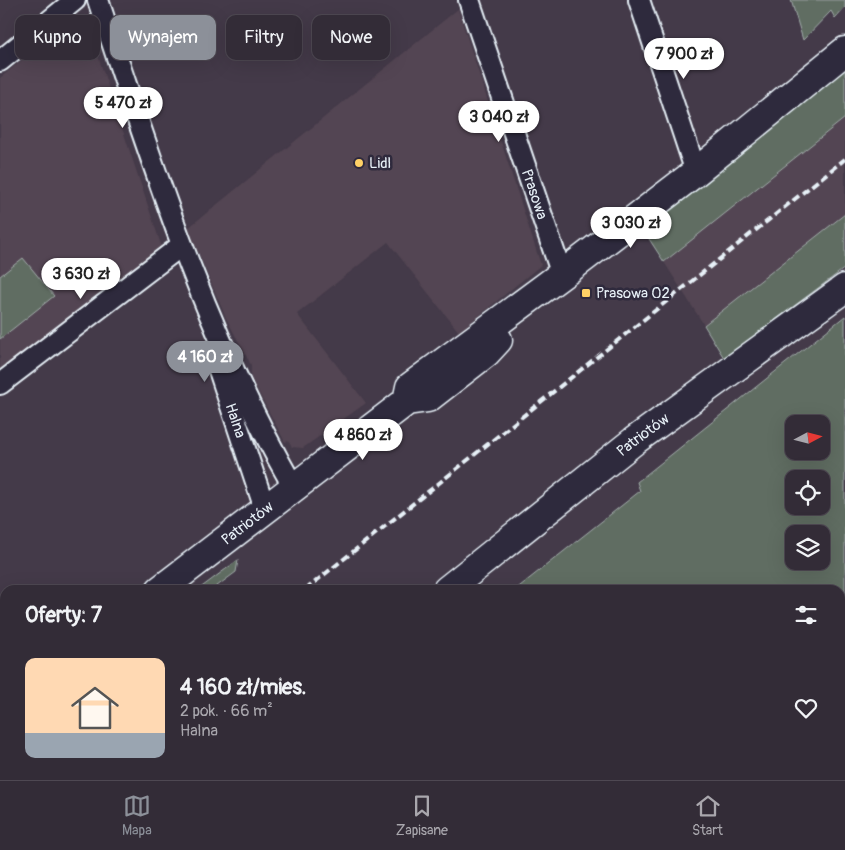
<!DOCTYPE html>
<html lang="pl">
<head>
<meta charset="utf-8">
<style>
	:root { --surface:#332c37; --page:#3e3842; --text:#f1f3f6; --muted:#a9a7ad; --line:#4e4852; --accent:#8c9099 }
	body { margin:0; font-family:Pangolin,sans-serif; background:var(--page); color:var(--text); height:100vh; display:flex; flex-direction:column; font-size:19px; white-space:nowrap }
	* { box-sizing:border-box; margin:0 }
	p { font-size:16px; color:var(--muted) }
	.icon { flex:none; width:28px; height:28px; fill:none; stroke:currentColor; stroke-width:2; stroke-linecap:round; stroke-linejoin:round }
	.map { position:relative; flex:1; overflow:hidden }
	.side { position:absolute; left:0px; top:585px; width:845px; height:195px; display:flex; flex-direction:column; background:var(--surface); border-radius:15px 15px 0 0; box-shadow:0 5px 20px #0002,0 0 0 1px var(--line) }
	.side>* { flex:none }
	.banner { position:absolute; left:15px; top:15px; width:500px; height:45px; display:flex; gap:10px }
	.needle { width:32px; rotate:83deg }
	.controls { position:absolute; left:785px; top:415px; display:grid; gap:10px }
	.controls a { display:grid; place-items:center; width:45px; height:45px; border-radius:10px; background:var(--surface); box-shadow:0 5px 20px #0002,0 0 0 1px var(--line); font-size:25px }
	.price { position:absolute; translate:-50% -42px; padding:0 11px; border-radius:18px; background:#fff; color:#222; font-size:16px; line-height:32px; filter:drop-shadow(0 1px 2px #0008) }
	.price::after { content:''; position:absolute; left:50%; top:30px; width:15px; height:11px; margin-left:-8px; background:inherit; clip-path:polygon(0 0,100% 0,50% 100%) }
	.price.current { background:var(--accent); color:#fff }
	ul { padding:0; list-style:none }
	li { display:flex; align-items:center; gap:15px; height:125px; padding:0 25px }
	li span { display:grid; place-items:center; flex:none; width:140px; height:100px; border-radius:10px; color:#555 }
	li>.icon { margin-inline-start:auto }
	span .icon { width:60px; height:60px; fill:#fffc; stroke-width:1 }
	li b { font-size:21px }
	h2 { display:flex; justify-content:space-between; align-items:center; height:60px; padding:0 25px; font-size:21px }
	.pill { padding:0 18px; border-radius:10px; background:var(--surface); box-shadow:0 5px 20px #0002,0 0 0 1px var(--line); font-size:18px; line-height:45px }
	.pill.current { background:var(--accent); color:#fff }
	.tab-bar { display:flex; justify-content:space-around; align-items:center; height:70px; border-top:1px solid var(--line); background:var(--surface); font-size:14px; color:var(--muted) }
	.tab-bar a { display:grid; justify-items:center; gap:2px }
	.tab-bar .current { color:var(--accent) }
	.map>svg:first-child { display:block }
	.built { fill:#534552 }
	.green { fill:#606d62; stroke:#a4afad; fill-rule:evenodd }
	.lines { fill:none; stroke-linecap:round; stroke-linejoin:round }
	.street-casing { stroke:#e8f1f8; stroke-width:24 }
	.secondary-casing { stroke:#e8f1f8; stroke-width:31 }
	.street { stroke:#2f2a3d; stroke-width:20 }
	.secondary { stroke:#2f2a3d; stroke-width:28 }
	.rail { stroke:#e8f1f8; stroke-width:4; stroke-dasharray:8 4; stroke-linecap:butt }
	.poi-dot { fill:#ffd166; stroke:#2f2a3d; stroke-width:2 }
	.labels { text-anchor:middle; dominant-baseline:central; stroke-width:5; stroke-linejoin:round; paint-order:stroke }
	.poi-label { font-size:15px; fill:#e8f1f8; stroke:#2f2a3d; text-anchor:start }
	.street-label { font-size:15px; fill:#e8f1f8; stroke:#2f2a3d }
</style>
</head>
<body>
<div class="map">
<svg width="845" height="780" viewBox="0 0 845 780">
	<rect width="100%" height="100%" fill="#443a49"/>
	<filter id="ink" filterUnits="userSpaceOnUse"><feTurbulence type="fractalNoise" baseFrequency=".02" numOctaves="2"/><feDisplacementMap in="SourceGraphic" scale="10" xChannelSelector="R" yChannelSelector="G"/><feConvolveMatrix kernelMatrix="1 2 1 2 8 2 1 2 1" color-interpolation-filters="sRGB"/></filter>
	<g filter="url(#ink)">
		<!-- built -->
		<g class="built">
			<path d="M458 9 541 265 459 332 388 242 297 314 366 403 303 448 292 447 288 441 285 442 251 378V365L226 318 188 228Z"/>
			<path d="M63 27 91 35 163 251 0 378V78Z"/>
			<path d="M845 118V214L704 325 664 262Z"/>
			<path d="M294 775H338L340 780H287Z"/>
		</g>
		<!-- green -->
		<g class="green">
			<path d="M791 0H845V7L835 18 831 11 803 40Z"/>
			<path d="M845 69V118L664 262 642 228Z"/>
			<path d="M845 214V268L724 358 704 325Z"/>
			<path d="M23 258 54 296 0 339V276Z"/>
			<path d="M845 316V763L840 765V590H515L640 491 637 482ZM794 424H821V451H794ZM794 479H821V506H794ZM794 534H821V561H794Z"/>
			<path d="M238 560 236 572 213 589H199Z"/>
			<path d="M0 615 5 622V680L0 684Z"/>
			<path d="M526 775H817L805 780H528Z"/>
		</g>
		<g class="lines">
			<!-- street casing -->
			<g class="street-casing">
				<g id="street">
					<path d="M98 0C153 166 206 335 293 486"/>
					<path id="s1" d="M469 0 562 275"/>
					<path d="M639 0 696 172"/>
					<path d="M0 61 75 0"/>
					<path id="s2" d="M214 355 265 509"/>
					<path d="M0 384 182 245"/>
					<path d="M354 775 356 780"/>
				</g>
			</g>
			<!-- secondary casing -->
			<g class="secondary-casing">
				<g id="secondary">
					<path d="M407 401 410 387 568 270 696 172 845 51"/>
					<path id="s3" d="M160 590 407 401 428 398 486 353 498 340"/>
					<path id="s4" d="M447 590 634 441 845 288"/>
					<path d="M0 713 5 709"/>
					<path d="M207 780 213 775"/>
				</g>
			</g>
			<!-- street -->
			<use href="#street" class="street"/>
			<!-- secondary -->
			<use href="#secondary" class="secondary"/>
			<!-- rail -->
			<g class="rail">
				<path d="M305 590 845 159"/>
				<path d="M64 780 70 775"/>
			</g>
		</g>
	</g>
	<!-- markers -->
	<g class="poi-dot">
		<circle cx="359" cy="163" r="5"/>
		<rect x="581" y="288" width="10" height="10" rx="2.5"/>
	</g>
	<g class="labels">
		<!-- poi labels -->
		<g class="poi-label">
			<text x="369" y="163">Lidl</text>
			<text x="596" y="293">Prasowa 02</text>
		</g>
		<!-- street labels -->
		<g class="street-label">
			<text stroke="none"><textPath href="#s1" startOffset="205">Prasowa</textPath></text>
			<text stroke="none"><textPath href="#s2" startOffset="69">Halna</textPath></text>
			<text stroke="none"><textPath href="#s4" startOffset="250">Patriotów</textPath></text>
			<text stroke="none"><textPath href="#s3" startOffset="110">Patriotów</textPath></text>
		</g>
	</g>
</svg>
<div class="controls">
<a><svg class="needle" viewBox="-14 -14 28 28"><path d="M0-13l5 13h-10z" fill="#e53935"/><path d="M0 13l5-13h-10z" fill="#a9a7ad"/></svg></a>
<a><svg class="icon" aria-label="locate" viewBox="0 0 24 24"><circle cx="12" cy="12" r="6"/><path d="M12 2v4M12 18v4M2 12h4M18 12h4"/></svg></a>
<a><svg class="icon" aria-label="layers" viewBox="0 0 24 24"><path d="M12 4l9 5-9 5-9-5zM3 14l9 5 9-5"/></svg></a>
</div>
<b class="price" style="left:684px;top:80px">7 900 zł</b>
<b class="price" style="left:123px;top:129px">5 470 zł</b>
<b class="price" style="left:499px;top:143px">3 040 zł</b>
<b class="price" style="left:631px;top:249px">3 030 zł</b>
<b class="price" style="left:81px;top:300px">3 630 zł</b>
<b class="price current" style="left:205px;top:383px">4 160 zł</b>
<b class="price" style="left:363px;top:461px">4 860 zł</b>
<div class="banner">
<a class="pill">Kupno</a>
<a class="pill current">Wynajem</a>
<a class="pill">Filtry</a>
<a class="pill">Nowe</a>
</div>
<section class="side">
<h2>Oferty: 7<svg class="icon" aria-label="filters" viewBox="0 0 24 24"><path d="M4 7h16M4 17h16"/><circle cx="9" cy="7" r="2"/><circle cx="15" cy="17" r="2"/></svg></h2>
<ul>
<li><span style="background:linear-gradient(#ffd9b3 75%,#9aa5b1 0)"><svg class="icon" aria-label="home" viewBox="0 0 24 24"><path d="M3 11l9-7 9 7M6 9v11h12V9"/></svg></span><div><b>4 160 zł/mies.</b><p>2 pok. · 66 m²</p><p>Halna</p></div><svg class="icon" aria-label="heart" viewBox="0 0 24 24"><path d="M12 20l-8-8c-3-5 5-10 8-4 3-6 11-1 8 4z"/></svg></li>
</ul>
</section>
</div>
<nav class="tab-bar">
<a class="current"><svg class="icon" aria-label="map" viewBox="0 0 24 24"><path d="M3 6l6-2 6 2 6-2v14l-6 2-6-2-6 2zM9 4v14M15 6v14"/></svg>Mapa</a>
<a><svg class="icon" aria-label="saved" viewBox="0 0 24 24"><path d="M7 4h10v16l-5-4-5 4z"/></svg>Zapisane</a>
<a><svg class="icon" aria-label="home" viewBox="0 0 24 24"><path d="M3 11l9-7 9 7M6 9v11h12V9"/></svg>Start</a>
</nav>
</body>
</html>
